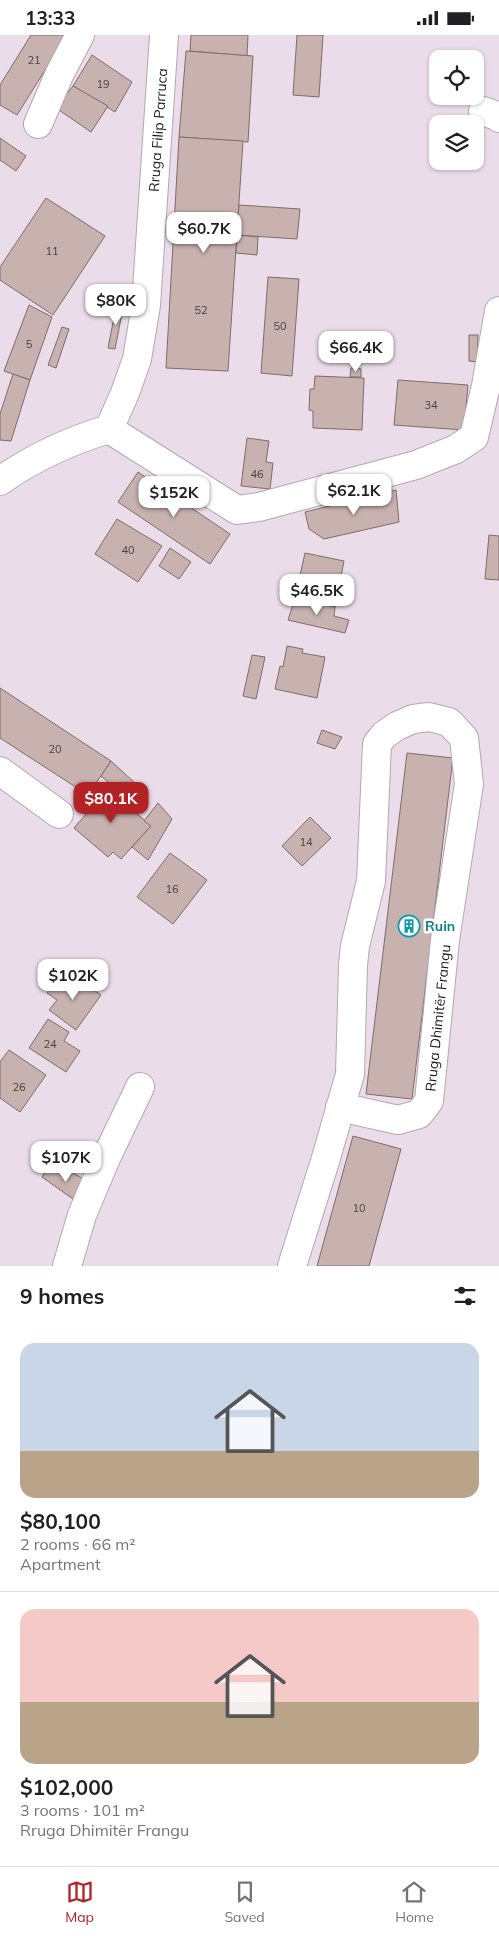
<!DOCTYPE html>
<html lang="en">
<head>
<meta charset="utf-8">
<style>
	:root { --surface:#fff; --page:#f6f6f6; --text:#202124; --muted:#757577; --line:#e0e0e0; --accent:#b32225 }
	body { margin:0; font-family:Mulish,sans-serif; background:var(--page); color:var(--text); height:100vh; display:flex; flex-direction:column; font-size:19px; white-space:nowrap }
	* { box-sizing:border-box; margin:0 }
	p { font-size:16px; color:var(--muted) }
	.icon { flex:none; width:28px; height:28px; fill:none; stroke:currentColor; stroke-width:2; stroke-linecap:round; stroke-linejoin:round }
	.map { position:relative; height:1231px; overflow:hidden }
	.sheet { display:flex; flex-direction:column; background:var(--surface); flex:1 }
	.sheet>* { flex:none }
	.fabs { position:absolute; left:429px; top:15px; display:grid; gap:10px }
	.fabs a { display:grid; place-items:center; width:55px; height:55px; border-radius:10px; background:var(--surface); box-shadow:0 1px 4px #0004; font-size:25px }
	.price { position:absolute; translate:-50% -42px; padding:0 11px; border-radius:10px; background:#fff; color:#222; font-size:16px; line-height:32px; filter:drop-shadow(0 1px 2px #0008) }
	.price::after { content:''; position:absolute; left:50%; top:30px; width:15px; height:11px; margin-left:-8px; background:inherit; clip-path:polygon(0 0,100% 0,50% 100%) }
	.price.on { background:var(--accent); color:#fff }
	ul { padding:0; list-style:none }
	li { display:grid; align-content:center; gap:10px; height:265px; padding:0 20px }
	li+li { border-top:1px solid var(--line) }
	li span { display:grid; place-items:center; height:155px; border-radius:15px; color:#555 }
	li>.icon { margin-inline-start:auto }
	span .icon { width:90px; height:90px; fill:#fffc; stroke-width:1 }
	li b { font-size:21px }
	h2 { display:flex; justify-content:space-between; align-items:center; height:60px; padding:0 20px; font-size:21px }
	.status { display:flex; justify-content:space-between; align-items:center; height:35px; padding:0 25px; background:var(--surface); direction:ltr }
	.status svg { height:14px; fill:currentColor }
	.tab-bar { display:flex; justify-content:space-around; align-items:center; height:70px; border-top:1px solid var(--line); background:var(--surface); font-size:14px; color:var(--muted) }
	.tab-bar a { display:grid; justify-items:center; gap:2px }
	.tab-bar .on { color:var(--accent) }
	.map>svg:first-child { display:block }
	.building { fill:#c7b2b0; stroke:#7f6b6a }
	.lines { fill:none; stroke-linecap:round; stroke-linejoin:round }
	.minor-casing { stroke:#b5a6b3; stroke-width:30 }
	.minor { stroke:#fff; stroke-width:28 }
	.labels { text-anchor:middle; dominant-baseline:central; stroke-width:5; stroke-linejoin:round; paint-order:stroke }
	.number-label { font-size:11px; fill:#483f42 }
	.street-label { font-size:14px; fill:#1e191e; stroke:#fff }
	.culture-label { font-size:14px; font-weight:bold; fill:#0d838f; stroke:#fff; text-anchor:start }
</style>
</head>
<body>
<div class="status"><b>13:33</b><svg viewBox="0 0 49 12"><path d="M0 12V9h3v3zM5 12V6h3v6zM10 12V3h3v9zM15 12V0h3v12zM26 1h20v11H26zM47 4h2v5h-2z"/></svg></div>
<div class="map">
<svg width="499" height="1231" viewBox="0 0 499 1231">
	<rect width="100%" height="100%" fill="#ebdce9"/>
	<!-- building -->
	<g class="building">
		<path d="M31 0H67L17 80 0 70V50Z"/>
		<path d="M191 0H248L247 21 190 16Z"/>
		<path d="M297 0H323L319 62 293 60Z"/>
		<path d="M186 16 253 21 248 107 179 102Z"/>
		<path d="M92 20 132 47 115 77 73 51Z"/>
		<path d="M73 51 108 71 91 97 56 73Z"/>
		<path d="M179 102 243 106 228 336 166 333Z"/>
		<path d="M0 103 26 121 16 136 0 125Z"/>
		<path d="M46 163 105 201 53 280 0 245V232Z"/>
		<path d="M239 170 300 174 297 204 237 200Z"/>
		<path d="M237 200 258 202 257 220 236 218Z"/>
		<path d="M268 242 299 244 292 341 261 338Z"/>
		<path d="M117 267 124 268 115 314 108 313Z"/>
		<path d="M29 270 52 282 30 345 4 336Z"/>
		<path d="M62 292 69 294 56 333 48 330Z"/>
		<path d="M469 300H478L477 327 469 326Z"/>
		<path d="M351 333 361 334V342H350Z"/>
		<path d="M13 339 30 345 11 406 0 405V379Z"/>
		<path d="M315 341 364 343 362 395 313 393V376L309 375 310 354H314Z"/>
		<path d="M398 345 468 350 464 395 394 390Z"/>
		<path d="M247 403 269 406 266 427 273 428 270 454 241 451Z"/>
		<path d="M138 437 230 499 210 529 118 467Z"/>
		<path d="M396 455 399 487 324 504 309 494 305 477Z"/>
		<path d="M117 484 162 511 138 547 95 519Z"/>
		<path d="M489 500 499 501V545L485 544Z"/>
		<path d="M170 513 191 527 179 544 159 531Z"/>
		<path d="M305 518 344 526 335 572 295 563Z"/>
		<path d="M295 563 335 572 334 581 349 585 345 598 288 585Z"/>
		<path d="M287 611 303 614 302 618 325 622 317 663 275 654 280 631 283 632Z"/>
		<path d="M252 620 265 622 256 664 243 661Z"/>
		<path d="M0 653 111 726 88 760 0 703Z"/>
		<path d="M322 695 342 702 335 714 317 708Z"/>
		<path d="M407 718 453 723 412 1064 366 1059Z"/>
		<path d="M111 726 136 749 127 763 101 741Z"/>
		<path d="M104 750 151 791 121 824 113 817 108 822 74 793 88 777 84 774Z"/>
		<path d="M158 768 172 784 148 825 132 812 151 791 144 786Z"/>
		<path d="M310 782 331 803 302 831 282 811Z"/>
		<path d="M170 818 207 845 173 889 137 862Z"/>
		<path d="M74 941 101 960 76 995 49 975 57 965 47 958 57 944 66 951Z"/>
		<path d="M48 984 69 997 64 1006 80 1016 66 1037 29 1013Z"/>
		<path d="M9 1015 46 1040 20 1077 0 1063V1027Z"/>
		<path d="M353 1101 401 1114 369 1231H317Z"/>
		<path d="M50 1129 68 1142V1135L87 1146 80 1169 42 1142Z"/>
	</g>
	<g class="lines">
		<!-- minor casing -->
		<g class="minor-casing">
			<g id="minor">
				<path d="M483 76 497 81 499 83"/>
				<path d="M38 89 59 40 80 0"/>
				<path d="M109 394 125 358 137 324 146 270 164 0"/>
				<path d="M0 446C34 422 69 406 109 394L237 475 259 472 416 430 456 414 474 402 486 351 499 276"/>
				<path d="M0 736 59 779"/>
				<path d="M67 1231 82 1180 106 1123 140 1052"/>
				<path d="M292 1231 326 1123 350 1039 353 930 355 911 371 846 377 709 384 700 397 691 413 684 429 682 449 687 464 703 469 749 445 905 429 1066 419 1079 398 1085 340 1072"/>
			</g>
		</g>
		<!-- minor -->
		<use href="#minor" class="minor"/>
	</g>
	<!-- icons -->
	<defs>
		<g id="building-ring" transform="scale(1.125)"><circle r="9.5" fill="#fff" stroke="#0f9aa8" stroke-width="1.5"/><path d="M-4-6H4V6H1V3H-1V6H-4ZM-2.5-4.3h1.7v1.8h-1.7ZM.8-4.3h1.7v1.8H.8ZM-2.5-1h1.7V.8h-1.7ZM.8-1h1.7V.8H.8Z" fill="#0f9aa8"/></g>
	</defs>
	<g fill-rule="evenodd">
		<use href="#building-ring" x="409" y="891"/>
	</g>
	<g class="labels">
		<!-- number labels -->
		<g class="number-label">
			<text x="34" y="25">21</text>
			<text x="103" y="49">19</text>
			<text x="52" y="216">11</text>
			<text x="201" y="275">52</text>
			<text x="280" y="291">50</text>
			<text x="29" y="309">5</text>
			<text x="431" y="370">34</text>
			<text x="257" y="439">46</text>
			<text x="128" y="515">40</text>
			<text x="55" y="714">20</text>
			<text x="306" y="807">14</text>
			<text x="172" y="854">16</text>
			<text x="50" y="1009">24</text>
			<text x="19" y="1052">26</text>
			<text x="359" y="1173">10</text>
		</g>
		<!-- street labels -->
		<g class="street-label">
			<text transform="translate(158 95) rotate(-86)">Rruga Filip Parruca</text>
			<text transform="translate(438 983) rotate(-84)">Rruga Dhimitër Frangu</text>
		</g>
		<!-- culture labels -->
		<g class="culture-label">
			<text x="425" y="891">Ruin</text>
		</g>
	</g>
</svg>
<div class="fabs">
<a><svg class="icon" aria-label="locate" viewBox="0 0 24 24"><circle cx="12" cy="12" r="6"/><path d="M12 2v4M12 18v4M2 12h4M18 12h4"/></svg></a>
<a><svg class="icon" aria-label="layers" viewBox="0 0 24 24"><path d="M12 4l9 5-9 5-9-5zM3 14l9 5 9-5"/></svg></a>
</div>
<b class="price" style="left:204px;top:219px">$60.7K</b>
<b class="price" style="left:116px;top:291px">$80K</b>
<b class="price" style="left:356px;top:338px">$66.4K</b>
<b class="price" style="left:354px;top:481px">$62.1K</b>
<b class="price" style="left:174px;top:483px">$152K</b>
<b class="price" style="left:317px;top:581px">$46.5K</b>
<b class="price on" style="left:111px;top:789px">$80.1K</b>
<b class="price" style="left:73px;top:966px">$102K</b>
<b class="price" style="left:66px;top:1148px">$107K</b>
</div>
<section class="sheet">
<h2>9 homes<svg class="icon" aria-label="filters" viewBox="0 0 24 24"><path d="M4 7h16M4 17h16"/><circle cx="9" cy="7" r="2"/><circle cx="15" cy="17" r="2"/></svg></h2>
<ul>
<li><span style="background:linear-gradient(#c9d6e8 70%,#b9a48a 0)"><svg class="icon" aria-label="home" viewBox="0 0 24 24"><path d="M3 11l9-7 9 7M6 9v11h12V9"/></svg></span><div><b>$80,100</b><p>2 rooms · 66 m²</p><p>Apartment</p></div></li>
<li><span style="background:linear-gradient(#f6c9c9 60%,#b9a48a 0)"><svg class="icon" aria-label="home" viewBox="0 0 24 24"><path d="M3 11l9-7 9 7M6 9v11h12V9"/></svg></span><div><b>$102,000</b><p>3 rooms · 101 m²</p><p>Rruga Dhimitër Frangu</p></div></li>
</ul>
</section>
<nav class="tab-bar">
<a class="on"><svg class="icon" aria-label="map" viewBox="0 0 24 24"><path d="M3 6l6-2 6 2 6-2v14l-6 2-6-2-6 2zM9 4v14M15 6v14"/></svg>Map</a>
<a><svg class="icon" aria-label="saved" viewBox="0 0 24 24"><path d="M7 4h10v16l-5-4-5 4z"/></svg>Saved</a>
<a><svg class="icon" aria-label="home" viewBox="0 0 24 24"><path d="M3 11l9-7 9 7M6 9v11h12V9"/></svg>Home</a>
</nav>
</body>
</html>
